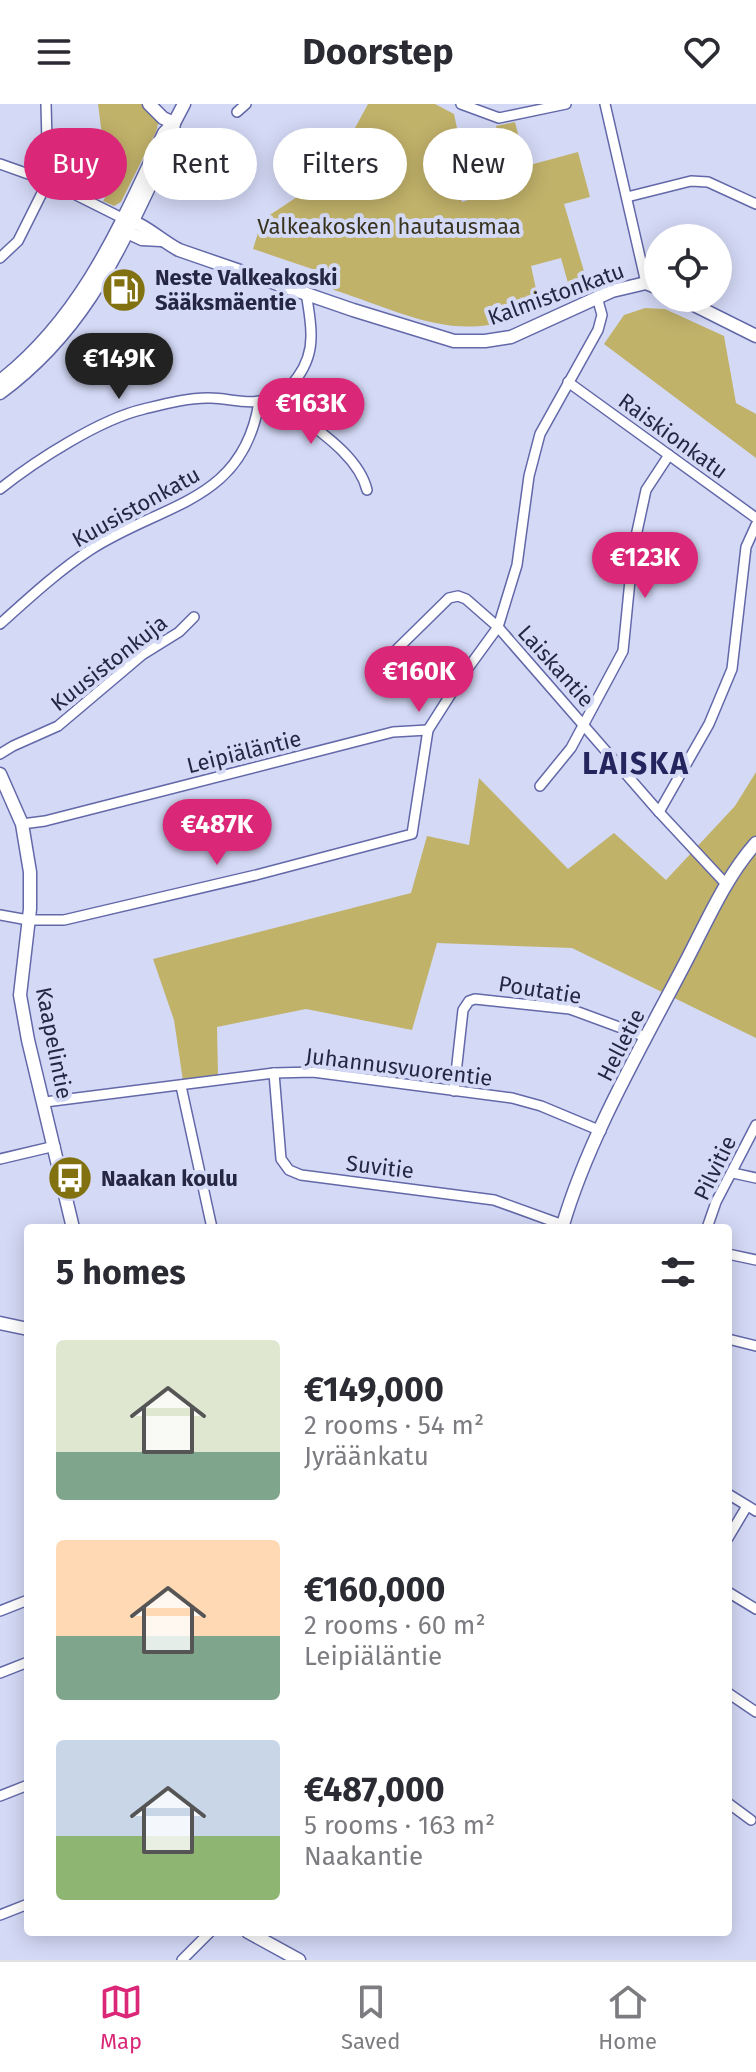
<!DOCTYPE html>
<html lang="en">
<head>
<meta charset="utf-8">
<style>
	:root { --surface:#fff; --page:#f2f2f3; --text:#2b2b33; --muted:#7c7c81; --line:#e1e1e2; --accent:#db2777 }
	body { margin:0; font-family:"Fira Sans",sans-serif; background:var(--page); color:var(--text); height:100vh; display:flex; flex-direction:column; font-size:30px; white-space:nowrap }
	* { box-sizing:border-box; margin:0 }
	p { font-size:26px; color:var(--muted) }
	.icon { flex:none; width:44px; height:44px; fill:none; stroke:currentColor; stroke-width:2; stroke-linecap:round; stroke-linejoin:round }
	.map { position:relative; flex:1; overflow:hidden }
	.panel { position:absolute; left:24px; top:1120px; width:708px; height:712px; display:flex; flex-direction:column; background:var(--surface); border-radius:8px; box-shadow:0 4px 20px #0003 }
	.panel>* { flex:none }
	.banner { position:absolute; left:24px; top:24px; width:708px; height:72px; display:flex; gap:16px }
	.buttons { position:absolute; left:644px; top:120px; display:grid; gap:16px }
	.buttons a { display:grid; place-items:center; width:88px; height:88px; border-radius:50%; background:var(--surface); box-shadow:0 4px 20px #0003; font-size:40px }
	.price { position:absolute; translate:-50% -68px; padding:0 18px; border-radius:28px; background:var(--accent); color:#fff; font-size:26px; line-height:52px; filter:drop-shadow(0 2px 4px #0008) }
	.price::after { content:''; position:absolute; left:50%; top:48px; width:24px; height:18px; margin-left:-12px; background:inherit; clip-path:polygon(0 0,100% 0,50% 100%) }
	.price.selected { background:#222; color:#fff }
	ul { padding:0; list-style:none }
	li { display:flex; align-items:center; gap:24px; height:200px; padding:0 32px }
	li span { display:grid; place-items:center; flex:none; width:224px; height:160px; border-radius:8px; color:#555 }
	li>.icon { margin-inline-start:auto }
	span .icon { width:96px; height:96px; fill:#fffc; stroke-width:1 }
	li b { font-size:34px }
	h2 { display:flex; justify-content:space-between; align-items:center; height:96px; padding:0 32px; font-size:34px }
	.tag { padding:0 28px; border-radius:36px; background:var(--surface); box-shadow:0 4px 20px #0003; font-size:28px; line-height:72px }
	.tag.selected { background:var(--accent); color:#fff }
	header { display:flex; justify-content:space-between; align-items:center; height:104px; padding:0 32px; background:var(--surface); font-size:36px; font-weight:700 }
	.tab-bar { display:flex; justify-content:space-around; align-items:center; height:112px; border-top:2px solid var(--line); background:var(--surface); font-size:22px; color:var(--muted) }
	.tab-bar a { display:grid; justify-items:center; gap:4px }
	.tab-bar .selected { color:var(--accent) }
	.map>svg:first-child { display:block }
	.green { fill:#c1b26a }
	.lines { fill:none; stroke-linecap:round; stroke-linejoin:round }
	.street-casing { stroke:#6268a8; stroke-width:12 }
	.secondary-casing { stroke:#6268a8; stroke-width:15 }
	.street { stroke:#fff; stroke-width:9 }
	.secondary { stroke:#fff; stroke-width:12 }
	.labels { text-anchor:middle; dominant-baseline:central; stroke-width:8; stroke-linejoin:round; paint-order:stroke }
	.park-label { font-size:22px; fill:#37331d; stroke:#d4d9f6 }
	.poi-label { font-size:22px; font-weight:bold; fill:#252742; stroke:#d4d9f6; text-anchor:start }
	.street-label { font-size:22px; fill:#252742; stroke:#d4d9f6 }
	.district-label { font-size:30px; font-weight:bold; letter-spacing:2px; fill:#24255e; stroke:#d4d9f6 }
</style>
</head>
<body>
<header><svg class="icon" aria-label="menu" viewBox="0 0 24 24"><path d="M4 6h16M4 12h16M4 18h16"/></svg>Doorstep<svg class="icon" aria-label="heart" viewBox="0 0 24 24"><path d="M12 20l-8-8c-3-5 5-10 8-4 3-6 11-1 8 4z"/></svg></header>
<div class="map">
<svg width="756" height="1856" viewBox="0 0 756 1856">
	<rect width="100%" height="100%" fill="#d4d9f6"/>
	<!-- green -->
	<g class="green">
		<path d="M98 0H143L159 16 156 28 121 98 114 102 103 97 109 87Z"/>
		<path d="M368 0H435L454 10 458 29 442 42 462 98 511 82 496 22 515 18 526 62 578 48 590 93 564 100 589 184 571 190 561 154 531 162 540 203C463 245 409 210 334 186L327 177V170L253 145 262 116 329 72Z"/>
		<path d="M645 204 665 205 724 232 736 299 756 310V354L604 240 624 211Z"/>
		<path d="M756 668V934L572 844 437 839 412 926 306 905 217 923 218 971 183 977 174 916 153 855 411 789 427 732 469 741 479 674 568 765 614 729 666 776 735 702Z"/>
	</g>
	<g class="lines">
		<!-- street casing -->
		<g class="street-casing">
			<g id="street">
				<path d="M461 0 499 14 566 0"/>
				<path d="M605 0 646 179"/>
				<path d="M237 8 246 0"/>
				<path d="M0 60 48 77 122 114"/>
				<path d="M627 93 691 77 708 78 756 100"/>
				<path d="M0 154 18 137 48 77 46 0"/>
				<path d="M568 278 756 414"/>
				<path d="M276 292C284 303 295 307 305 316 329 334 360 357 367 386"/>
				<path d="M0 385C35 357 100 315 144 305 164 300 190 293 211 294 226 294 244 300 260 297 291 293 312 260 311 230 311 216 308 202 306 188"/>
				<path d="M0 520C29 494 57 468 90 446 162 399 243 399 259 298"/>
				<path d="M385 557 449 494 458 492 466 495 498 523 659 708 726 780"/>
				<path d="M0 650 13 642 58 622 142 551 179 528 194 513"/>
				<path d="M540 682 571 644 623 547 633 446 646 386 669 351"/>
				<path d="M659 708 709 620 732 565 746 443 756 421"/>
				<path d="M22 720 45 717 393 628 428 626"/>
				<path d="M0 811 28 816H64L256 771 412 730 428 626 463 571 498 523 517 461 529 372 540 330 598 226 602 211 597 193"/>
				<path d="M274 969 281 1055 289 1066 301 1071 494 1096 563 1121"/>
				<path d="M181 982 212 1124"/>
				<path d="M454 987 463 906 469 897 475 895 570 905 646 933"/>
				<path d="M45 998 274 969 313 968 512 994 541 1002 601 1027"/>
				<path d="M0 1055 55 1042"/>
				<path d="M733 1069 756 1074"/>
				<path d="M707 1124 716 1098 756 1021"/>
				<path d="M728 1150 756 1156"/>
				<path d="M728 1235 756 1242"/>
				<path d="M728 1390 756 1407"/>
				<path d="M728 1434 747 1402"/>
				<path d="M728 1488 756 1505"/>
				<path d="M0 1507 28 1496"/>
				<path d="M0 1569 28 1558"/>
				<path d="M728 1589 756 1608"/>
				<path d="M0 1692 28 1681"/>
				<path d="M728 1699 751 1716"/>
				<path d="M0 1811 28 1800"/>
				<path d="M182 1856 210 1828"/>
			</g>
		</g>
		<!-- secondary casing -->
		<g class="secondary-casing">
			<g id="secondary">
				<path d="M149 0 163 14 174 19"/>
				<path d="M122 114C144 119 160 136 179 146L353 206 454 237H485L511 233 612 187 646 179 658 184"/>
				<path d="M125 122 127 128 142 135 161 136"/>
				<path d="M680 194 756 232"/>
				<path d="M0 277C83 212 120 122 164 29L174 19 184 0"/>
				<path d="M0 289C88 224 119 145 165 50L172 33 174 19"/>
				<path d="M0 670 22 720 30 768V805L20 891 28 936 73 1124"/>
				<path d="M562 1124C587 1037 640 945 682 865 705 822 724 775 756 739"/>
				<path d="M0 1219 28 1225"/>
				<path d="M248 1828 299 1856"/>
			</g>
		</g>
		<!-- street -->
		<use href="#street" class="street"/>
		<!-- secondary -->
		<use href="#secondary" class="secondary"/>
	</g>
	<!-- icons -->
	<defs>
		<g id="fuel-disc" transform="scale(2.3)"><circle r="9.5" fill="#827111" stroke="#d4d9f6"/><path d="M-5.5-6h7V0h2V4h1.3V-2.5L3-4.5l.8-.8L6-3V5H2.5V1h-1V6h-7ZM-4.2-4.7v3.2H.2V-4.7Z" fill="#fff"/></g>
		<g id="bus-disc" transform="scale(2.3)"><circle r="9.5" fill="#827111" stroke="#d4d9f6"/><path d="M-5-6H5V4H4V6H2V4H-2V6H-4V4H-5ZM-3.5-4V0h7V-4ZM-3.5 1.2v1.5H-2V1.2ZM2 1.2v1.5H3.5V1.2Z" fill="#fff"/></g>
	</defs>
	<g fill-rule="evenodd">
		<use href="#fuel-disc" x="124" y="186"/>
		<use href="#bus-disc" x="70" y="1074"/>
	</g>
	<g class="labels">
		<!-- park labels -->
		<g class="park-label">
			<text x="389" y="122">Valkeakosken hautausmaa</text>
		</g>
		<!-- poi labels -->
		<g class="poi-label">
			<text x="155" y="173">Neste Valkeakoski<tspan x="155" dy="25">Sääksmäentie</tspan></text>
			<text x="101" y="1074">Naakan koulu</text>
		</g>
		<!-- street labels -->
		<g class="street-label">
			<text transform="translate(556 190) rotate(-20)">Kalmistonkatu</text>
			<text transform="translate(673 332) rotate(36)">Raiskionkatu</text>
			<text transform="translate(136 403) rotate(-29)">Kuusistonkatu</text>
			<text transform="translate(109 559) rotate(-38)">Kuusistonkuja</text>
			<text transform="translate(556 562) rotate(48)">Laiskantie</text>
			<text transform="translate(244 648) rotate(-14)">Leipiäläntie</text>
			<text transform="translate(540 886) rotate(9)">Poutatie</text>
			<text transform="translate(54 939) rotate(79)">Kaapelintie</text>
			<text transform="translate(621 941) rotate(-63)">Helletie</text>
			<text transform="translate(399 963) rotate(7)">Juhannusvuorentie</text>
			<text transform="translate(380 1063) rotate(7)">Suvitie</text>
			<text transform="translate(715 1064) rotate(-64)">Pilvitie</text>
		</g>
		<!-- district labels -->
		<g class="district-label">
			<text x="636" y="660">LAISKA</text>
		</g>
	</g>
</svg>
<div class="buttons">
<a><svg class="icon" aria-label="locate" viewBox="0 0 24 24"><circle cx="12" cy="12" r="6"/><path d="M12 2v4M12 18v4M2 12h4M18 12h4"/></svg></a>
</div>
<b class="price selected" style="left:119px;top:297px">€149K</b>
<b class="price" style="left:311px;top:342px">€163K</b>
<b class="price" style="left:645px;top:496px">€123K</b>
<b class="price" style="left:419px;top:610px">€160K</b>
<b class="price" style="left:217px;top:763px">€487K</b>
<div class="banner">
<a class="tag selected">Buy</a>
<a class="tag">Rent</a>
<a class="tag">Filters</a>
<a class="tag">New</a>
</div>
<section class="panel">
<h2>5 homes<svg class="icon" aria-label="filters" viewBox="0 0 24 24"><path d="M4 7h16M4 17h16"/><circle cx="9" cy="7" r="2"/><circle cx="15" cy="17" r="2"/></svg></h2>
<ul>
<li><span style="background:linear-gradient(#dfe7d0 70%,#7fa58c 0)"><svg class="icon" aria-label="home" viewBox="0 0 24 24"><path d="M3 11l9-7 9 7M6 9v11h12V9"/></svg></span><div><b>€149,000</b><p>2 rooms · 54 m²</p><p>Jyräänkatu</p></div></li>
<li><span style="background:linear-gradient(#ffd9b3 60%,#7fa58c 0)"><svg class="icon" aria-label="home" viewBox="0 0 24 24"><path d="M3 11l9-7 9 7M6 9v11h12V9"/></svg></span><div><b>€160,000</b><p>2 rooms · 60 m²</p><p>Leipiäläntie</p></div></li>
<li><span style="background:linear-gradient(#c9d6e8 60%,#8fb573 0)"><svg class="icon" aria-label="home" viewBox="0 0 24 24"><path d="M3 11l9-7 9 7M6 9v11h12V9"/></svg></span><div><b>€487,000</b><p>5 rooms · 163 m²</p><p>Naakantie</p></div></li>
</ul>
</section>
</div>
<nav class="tab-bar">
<a class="selected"><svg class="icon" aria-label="map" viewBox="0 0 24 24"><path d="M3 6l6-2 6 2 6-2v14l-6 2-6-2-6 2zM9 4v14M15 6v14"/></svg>Map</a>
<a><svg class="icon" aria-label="saved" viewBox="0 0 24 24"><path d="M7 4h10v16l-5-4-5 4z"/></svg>Saved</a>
<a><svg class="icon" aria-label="home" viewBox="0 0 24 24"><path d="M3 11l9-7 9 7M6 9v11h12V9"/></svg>Home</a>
</nav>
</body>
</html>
